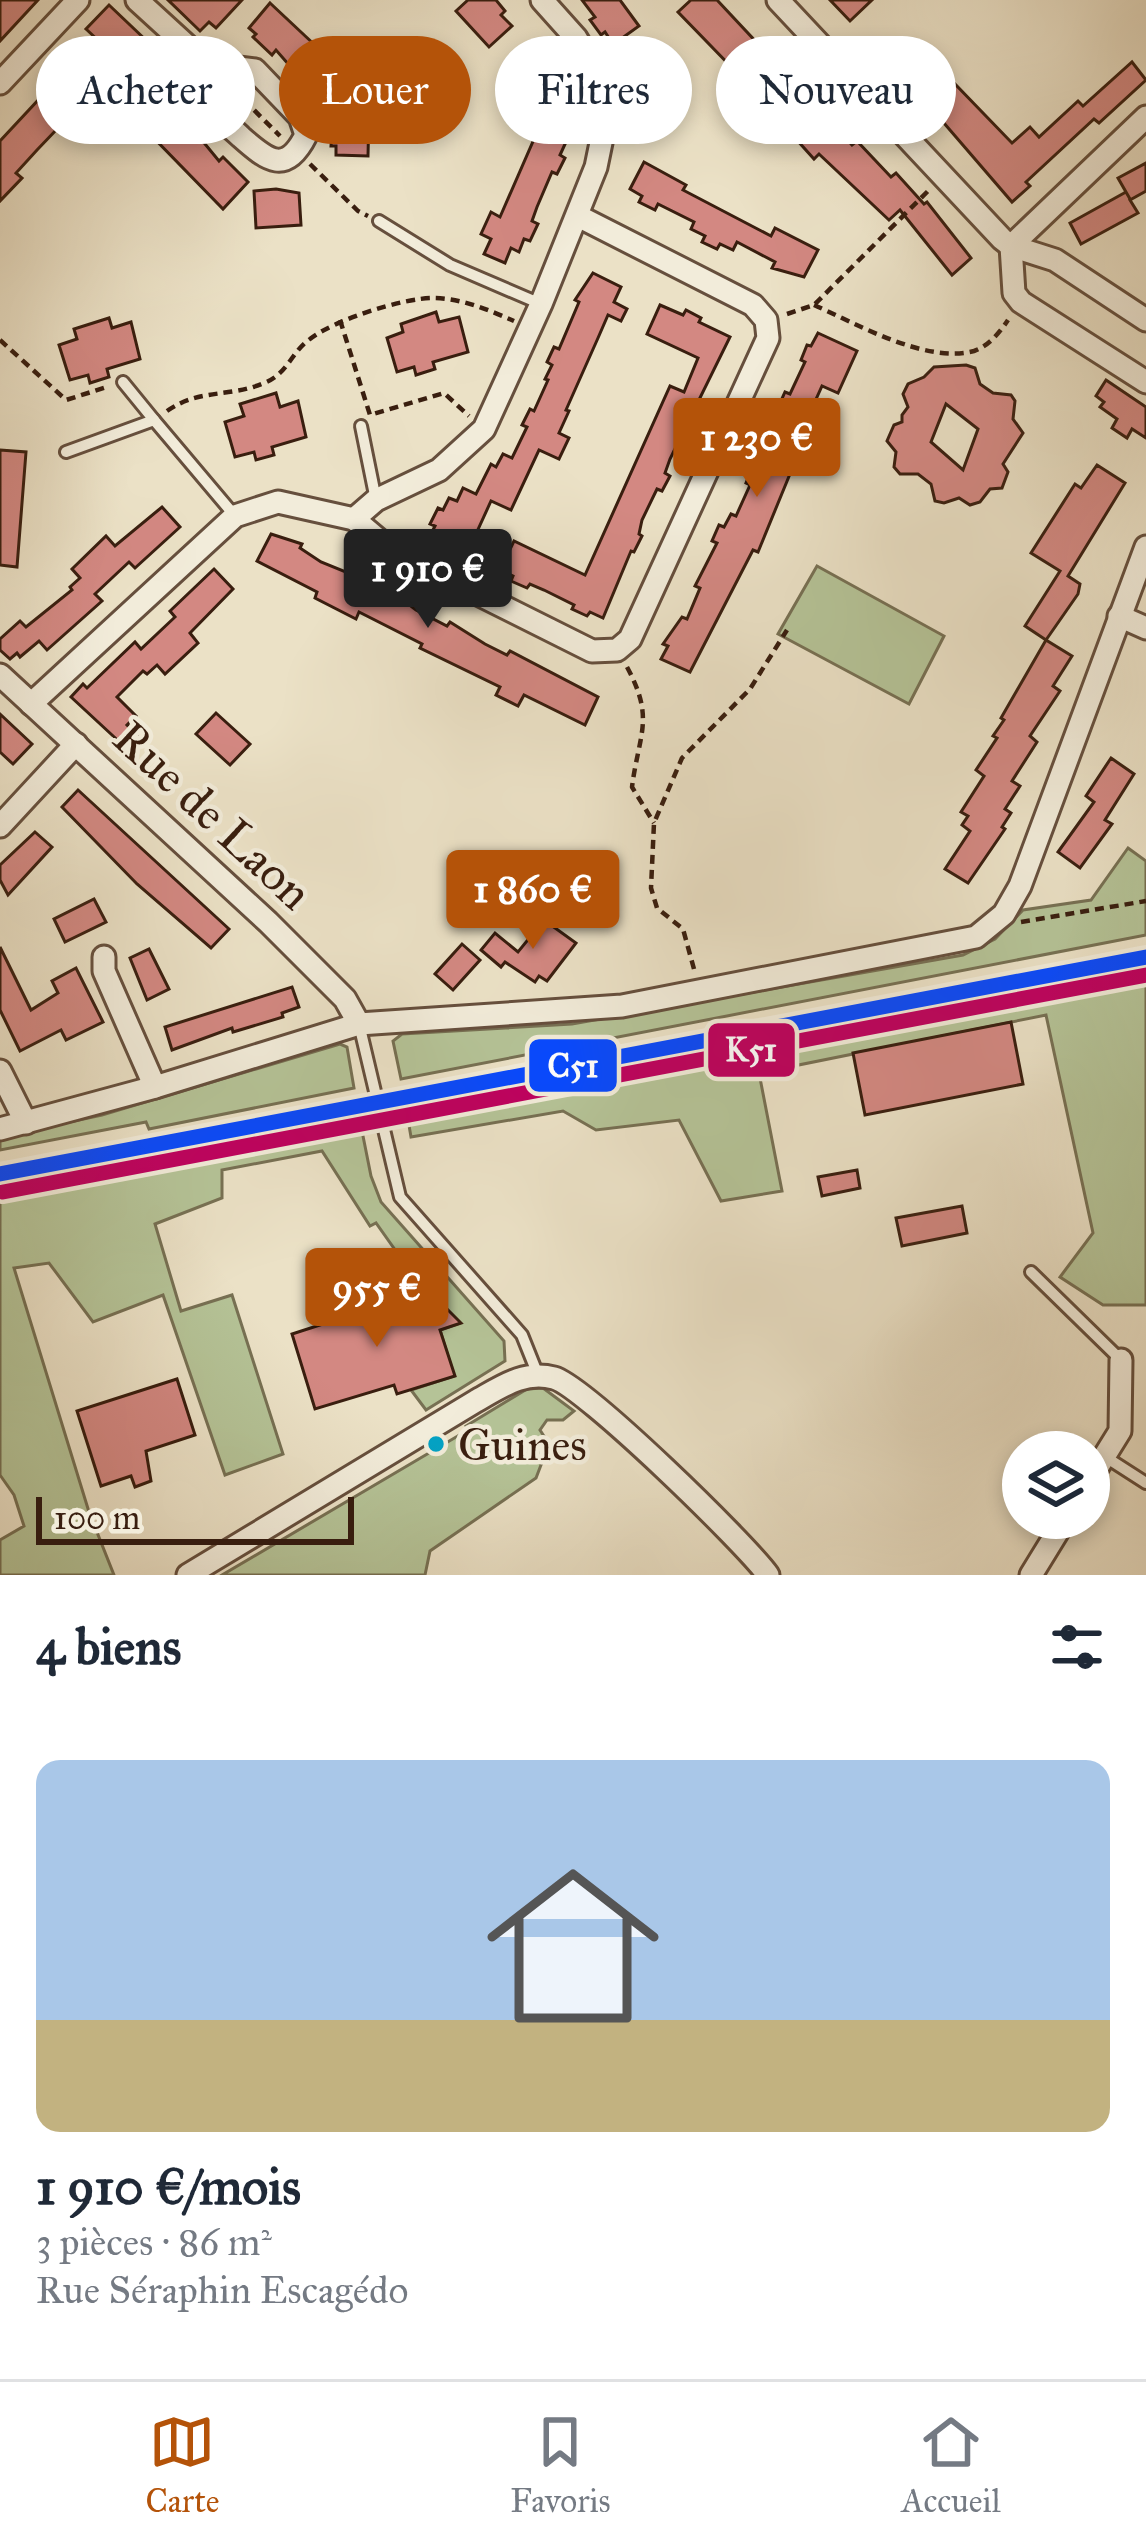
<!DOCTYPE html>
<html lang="fr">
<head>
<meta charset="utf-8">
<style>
	:root { --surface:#fff; --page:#f6f6f7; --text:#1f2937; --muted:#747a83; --line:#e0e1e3; --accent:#b45309 }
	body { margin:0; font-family:"IM FELL Great Primer",serif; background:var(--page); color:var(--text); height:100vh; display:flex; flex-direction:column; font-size:45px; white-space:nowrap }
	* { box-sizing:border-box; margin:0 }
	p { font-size:39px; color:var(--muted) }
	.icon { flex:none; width:66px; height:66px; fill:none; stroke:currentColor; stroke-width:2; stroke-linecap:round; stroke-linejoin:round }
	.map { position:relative; height:1575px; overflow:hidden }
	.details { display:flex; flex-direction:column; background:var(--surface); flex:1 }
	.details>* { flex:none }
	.top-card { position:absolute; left:36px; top:36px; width:1074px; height:108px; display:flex; gap:24px }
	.buttons { position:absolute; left:1002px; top:1431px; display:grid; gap:24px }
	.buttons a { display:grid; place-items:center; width:108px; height:108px; border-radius:50%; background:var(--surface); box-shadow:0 6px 18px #0003; font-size:60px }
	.scale { position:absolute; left:36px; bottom:30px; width:318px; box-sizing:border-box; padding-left:12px; border:6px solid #391e0f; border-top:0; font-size:33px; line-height:42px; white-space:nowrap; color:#391e0f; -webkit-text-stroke:9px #f2ecda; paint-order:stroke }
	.price { position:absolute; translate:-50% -102px; padding:0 27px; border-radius:12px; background:var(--accent); color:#fff; font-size:39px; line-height:78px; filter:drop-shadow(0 3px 6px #0008) }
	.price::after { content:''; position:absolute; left:50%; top:72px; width:36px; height:27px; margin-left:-18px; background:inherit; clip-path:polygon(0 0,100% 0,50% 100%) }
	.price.active { background:#222; color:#fff }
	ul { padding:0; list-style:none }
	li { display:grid; align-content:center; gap:24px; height:636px; padding:0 36px }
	li span { display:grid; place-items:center; height:372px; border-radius:24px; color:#555 }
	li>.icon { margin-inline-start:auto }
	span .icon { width:216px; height:216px; fill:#fffc; stroke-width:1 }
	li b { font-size:51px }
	h2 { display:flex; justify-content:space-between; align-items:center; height:144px; padding:0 36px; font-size:51px }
	.pill { padding:0 42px; border-radius:54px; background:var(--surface); box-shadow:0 6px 18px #0003; font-size:42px; line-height:108px }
	.pill.active { background:var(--accent); color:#fff }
	.tabs { display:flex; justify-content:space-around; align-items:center; height:168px; border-top:3px solid var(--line); background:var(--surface); font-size:33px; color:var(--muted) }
	.tabs a { display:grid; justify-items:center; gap:6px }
	.tabs .active { color:var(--accent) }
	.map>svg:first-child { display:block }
	.green { fill:#b5c397; stroke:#777053; stroke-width:3 }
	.building { fill:#d38882; stroke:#391e0f; stroke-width:3; fill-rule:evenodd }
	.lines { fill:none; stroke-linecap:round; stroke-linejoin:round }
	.service-casing { stroke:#664f3d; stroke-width:16 }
	.minor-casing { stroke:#664f3d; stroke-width:27 }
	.path { stroke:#391e0f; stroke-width:4.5; stroke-dasharray:9 6; stroke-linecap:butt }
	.service { stroke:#f2ecda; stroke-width:10 }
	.minor { stroke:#f2ecda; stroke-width:21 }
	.rail-1-casing { stroke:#f2ecda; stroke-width:24 }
	.rail-2-casing { stroke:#f2ecda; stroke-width:24 }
	.rail-1 { stroke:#0749ff; stroke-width:15 }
	.rail-2 { stroke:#bf005f; stroke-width:15 }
	.bus-dot { fill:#03a2c4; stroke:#f2ecda; stroke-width:4.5 }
	.labels { text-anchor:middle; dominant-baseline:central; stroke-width:9; stroke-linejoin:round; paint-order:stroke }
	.bus-label { font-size:45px; fill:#391e0f; stroke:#f2ecda; text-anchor:start }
	.street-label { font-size:48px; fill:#391e0f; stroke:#f2ecda }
	.line-badge { stroke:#f2ecda; stroke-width:4.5 }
	.badge-label { font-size:33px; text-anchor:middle; font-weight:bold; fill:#fff }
</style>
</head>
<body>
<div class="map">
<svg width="1146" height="1575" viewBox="0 0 1146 1575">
	<rect width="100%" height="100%" fill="#ebe1c6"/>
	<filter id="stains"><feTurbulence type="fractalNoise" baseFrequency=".00167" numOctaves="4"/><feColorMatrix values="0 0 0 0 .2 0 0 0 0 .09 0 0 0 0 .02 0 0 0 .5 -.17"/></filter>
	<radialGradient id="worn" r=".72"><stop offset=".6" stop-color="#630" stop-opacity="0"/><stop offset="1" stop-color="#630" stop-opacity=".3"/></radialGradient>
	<!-- green -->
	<g class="green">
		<path d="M817 566 944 636 909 704 778 634Z"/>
		<path d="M1128 848 1146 861V935L401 1079 393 1041 402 1034 572 1024 963 955 995 939 1023 910 1091 900Z"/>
		<path d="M1146 963V1305H1103L1060 1277 1093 1233 1046 1015 759 1073 782 1191 721 1201 679 1120 596 1130 563 1111 411 1137 405 1102Z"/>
		<path d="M340 1044 347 1047 354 1088 149 1129 146 1122 0 1150V1137L102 1115Z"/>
		<path d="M358 1111 371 1176 381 1202 504 1341 505 1361 426 1410 411 1390 454 1376 440 1330 460 1323 408 1268 376 1223 370 1226 322 1151 222 1170V1198L155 1224 181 1311 232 1295 283 1454 225 1475 163 1295 93 1322 49 1263 14 1268 89 1512 114 1575H0V1540L24 1526 14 1495 0 1475V1187L152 1158 151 1150Z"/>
		<path d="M543 1388 574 1411 563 1420H547L540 1430 549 1444 536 1478 430 1551 425 1575H222L468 1430 466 1426 527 1389Z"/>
	</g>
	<!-- building -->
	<g class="building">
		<path d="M0 0H38L0 41Z"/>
		<path d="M168 0H242L216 28 209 22 200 31Z"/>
		<path d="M468 0H496L505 11 501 15 512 26 489 47 456 11Z"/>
		<path d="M582 0H620L639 26 618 41H611L605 32 601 35 590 20 595 17Z"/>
		<path d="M691 0H717L789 77 785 81 815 114 820 110 852 145 857 141 891 177 896 173 924 204 927 202 971 258 952 275 900 210 889 220 819 154 814 159 778 119 765 118 748 101 755 95 741 77 678 12Z"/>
		<path d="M830 0H872L850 21Z"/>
		<path d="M270 3 350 78 324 105 276 50 272 55 253 37 256 34 249 28Z"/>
		<path d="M109 5 170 63 162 71 169 79 154 94 116 58 89 86 94 90 72 113 78 118 64 133 58 128 37 150 16 173 22 178 0 201V141L69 67 75 73 102 44 86 29Z"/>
		<path d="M905 41 949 89 954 83 1012 143 1030 127 1039 137 1078 101 1083 106 1132 62 1146 80 1099 123 1094 119 1026 182 1030 186 1012 202 887 57Z"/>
		<path d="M533 54 538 68 544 65 552 82 546 83 552 98 524 109 505 66Z"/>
		<path d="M664 69 668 115 637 118 636 104 630 105 628 87 635 86 633 72Z"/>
		<path d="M173 105 219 161 223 157 248 182 223 209 146 130Z"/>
		<path d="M333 110 369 112 368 156 336 155V146H331Z"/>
		<path d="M538 130 566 142 560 155 565 158 557 174 552 172 537 207 532 221 538 224 530 241 524 239 519 252 511 248 505 263 484 254 491 239 481 234 491 212 500 217Z"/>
		<path d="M644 162 686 185 683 190 771 236 775 228 818 250 804 277 772 268 775 262 737 242 733 250 720 244 717 249 702 242 705 236 691 229 694 222 658 204 655 210 639 202 642 196 630 189Z"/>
		<path d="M1146 163V191L1130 200 1138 213 1081 244 1070 223 1126 192 1130 199 1118 178Z"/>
		<path d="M276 189 299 193 301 225 256 228 254 191Z"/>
		<path d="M593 273 621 287 614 302 627 309 621 321 608 315 598 338 566 410 569 411 559 433 569 438 559 459 539 450 511 510 491 501 475 536 467 532 455 554 428 540 435 526 430 524 438 508 443 510 449 498 457 501 463 488 476 494 491 464 496 467 503 454 512 458 527 427 522 425 530 409 534 411 548 380 545 379 552 365 547 362 554 347 559 349 579 302 575 300Z"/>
		<path d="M660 305 683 315 686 310 701 318 699 322 730 337 693 412 698 414 690 430 685 428 670 459 665 473 670 476 662 491 657 489 642 520 639 534 642 536 634 552 631 551 603 618 590 612 587 616 572 609 574 605 544 590 530 584 527 588 511 581 513 576 500 570 514 541 585 575 670 386 684 392 698 358 647 334Z"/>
		<path d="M436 312 439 322 459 317 468 352 433 362 435 369 416 375 414 367 397 372 387 338 403 332 401 324Z"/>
		<path d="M109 318 112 328 131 322 140 359 107 369 109 377 90 383 88 375 70 380 59 345 77 339 74 329Z"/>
		<path d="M818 333 857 351 838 393 822 386 786 466 792 469 758 552 753 550 690 672 661 659 668 646 663 644 682 617 687 619 700 588 695 586 717 543 712 541 719 525 724 527 731 514 736 516 750 485 746 483 752 468 757 470 771 438 766 436 772 421 785 392 790 394 805 362 801 360 807 345 811 346Z"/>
		<path d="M966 365 975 368 980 384 993 393 1011 395 1015 401 1013 419 1023 433 1003 464 1008 472 1002 488 990 489 980 502 970 505 959 498 944 503 935 501 931 484 918 474H900L894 467 896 452 887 441 894 425 902 422V415L908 407 903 394 908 384 924 377 934 367ZM946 404 978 429 963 470 931 442Z"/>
		<path d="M1106 380 1146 407V438L1132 429 1127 438 1112 428 1117 419 1100 407 1104 402 1096 396Z"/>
		<path d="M276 393 280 407 298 401 306 437 272 447 274 455 256 460 254 452 235 457 225 422 244 416 240 404Z"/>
		<path d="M0 450 26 452 17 567 0 565Z"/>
		<path d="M1097 465 1125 483 1068 576 1080 584 1078 594 1046 640 1072 656 1053 686 1060 691 1030 736 1037 742 1012 781 1020 786 1005 809 1011 813 1002 827 1005 829 968 883 945 869 970 831 962 825 968 816 961 812 984 776 976 770 997 738 993 736 1004 720 1001 718 1046 640 1025 626 1060 571 1031 553 1075 484 1081 488Z"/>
		<path d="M162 507 180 527 135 568 129 562 113 577 95 594 102 601 47 650 39 641 20 657 17 653 10 659 0 650V639L20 621 26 627 72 590 70 587 80 578 72 569 106 536 115 546Z"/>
		<path d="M271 534 302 544 300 548 321 562 405 596 403 600 416 610 447 626 450 622 485 644 507 655 510 651 598 697 585 725 524 695 518 706 496 695 500 687 420 648 422 644 359 612 356 619 315 598 317 592 257 561Z"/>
		<path d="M214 569 233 589 190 633 198 643 165 674 157 665 147 674 143 671 117 697 136 716 127 725 137 735 125 747 71 697 83 684 87 688 135 642 141 649 175 617 170 611Z"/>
		<path d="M216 713 250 744 230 765 196 734Z"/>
		<path d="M0 714 32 744 13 764 0 752Z"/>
		<path d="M1111 758 1134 774 1105 820 1112 824 1080 868 1058 852 1094 802 1086 796Z"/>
		<path d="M78 790 229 929 211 948 137 884 62 807Z"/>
		<path d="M35 832 52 847 8 895 0 880V865Z"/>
		<path d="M94 899 106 922 65 942 54 919Z"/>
		<path d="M544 920 576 943 547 981 539 976 535 982 505 962 501 967 481 950 495 933 518 952Z"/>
		<path d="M462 944 480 960 453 990 435 974Z"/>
		<path d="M0 947 31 1010 58 993 52 981 76 968 103 1022 66 1040 61 1030 20 1051 0 1010Z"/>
		<path d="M149 949 169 989 147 1000 130 958Z"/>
		<path d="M292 987 299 1007 282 1013 283 1017 233 1032 232 1028 172 1050 165 1027Z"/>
		<path d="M1011 1022 1023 1084 865 1115 853 1053Z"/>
		<path d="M857 1170 860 1188 822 1196 818 1177Z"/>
		<path d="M962 1206 967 1233 902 1246 896 1218Z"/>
		<path d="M428 1290 461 1323 440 1330 455 1376 397 1394 394 1385 315 1409 292 1334Z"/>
		<path d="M177 1379 195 1435 146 1451 151 1481 135 1487 131 1476 101 1486 77 1411Z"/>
	</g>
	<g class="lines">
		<!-- service casing -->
		<g class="service-casing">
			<g id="service">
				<path d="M379 221 450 265 541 304"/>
				<path d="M123 382 154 420"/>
				<path d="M361 426 376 500"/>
				<path d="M66 452 154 420 235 516"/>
				<path d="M359 1024 400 1197 522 1335 538 1375"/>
				<path d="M1031 1272 1121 1360"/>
				<path d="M1104 1456 1146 1483"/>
			</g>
		</g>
		<!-- minor casing -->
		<g class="minor-casing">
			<g id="minor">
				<path d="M137 0 207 64 255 70 300 117 306 135C286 175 268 161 241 137 233 129 220 120 214 110 206 97 207 79 207 64"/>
				<path d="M778 0 1002 239 1011 246 1055 260 1146 320"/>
				<path d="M0 83 78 0"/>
				<path d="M1011 246 1014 293 1021 302 1146 382"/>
				<path d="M1011 246 1146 117"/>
				<path d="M354 519 392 551 592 651 617 650 630 639 768 338 766 320 753 305 578 216"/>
				<path d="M1119 616 1146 628"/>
				<path d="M0 675 268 922 345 999 359 1024"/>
				<path d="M31 704 235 516 278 502 354 519 376 500 439 470 484 429 541 304 596 167 603 133 601 93 592 65 576 38 542 0"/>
				<path d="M0 826 76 744"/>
				<path d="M104 957V971L155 1087"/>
				<path d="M0 1071 26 1123"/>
				<path d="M0 1129 155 1087 359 1024 622 1006 976 937 1004 914 1020 886 1146 547"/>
				<path d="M1089 1481 1120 1431 1121 1360"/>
				<path d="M188 1575 476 1401C501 1387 524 1370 554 1378 584 1386 746 1544 768 1575"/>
				<path d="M1031 1575 1066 1518"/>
			</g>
		</g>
		<!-- path -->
		<g class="path">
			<path d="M233 89 280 136"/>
			<path d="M310 164 358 211 368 216"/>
			<path d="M814 305C857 324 926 364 974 351 989 346 1000 332 1008 320"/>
			<path d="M787 314 814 305 930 189"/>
			<path d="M340 320 370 415 444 393 469 416"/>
			<path d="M0 340 66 400 107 387"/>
			<path d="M167 411C200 388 229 398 264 383 288 374 291 352 310 339 334 320 403 298 433 298 461 298 489 310 514 321"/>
			<path d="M627 667C655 719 639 733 632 787L654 823"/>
			<path d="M1021 922 1146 901"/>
			<path d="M694 969 683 929 657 908 651 888 654 823 682 758 750 689 787 630"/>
		</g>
		<!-- service -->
		<use href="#service" class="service"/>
		<!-- minor -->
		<use href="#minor" class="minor"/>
		<!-- rail-1 casing -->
		<g class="rail-1-casing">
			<path id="rail-1" d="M0 1174 1146 957"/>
		</g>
		<!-- rail-2 casing -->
		<g class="rail-2-casing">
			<path id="rail-2" d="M3 1192 1146 975"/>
		</g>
		<!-- rail-1 -->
		<use href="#rail-1" class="rail-1"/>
		<!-- rail-2 -->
		<use href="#rail-2" class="rail-2"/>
	</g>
	<!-- markers -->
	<circle class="bus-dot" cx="436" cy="1444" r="10"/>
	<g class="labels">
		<!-- bus labels -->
		<g class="bus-label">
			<text x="458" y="1444">Guines</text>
		</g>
		<!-- street labels -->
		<g class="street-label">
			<text transform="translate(213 815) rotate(43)">Rue de Laon</text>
		</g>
	</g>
	<g class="line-badge">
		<rect x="706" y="1021" width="91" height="58" rx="12" fill="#bf005f"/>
		<rect x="527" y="1037" width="92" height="57" rx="12" fill="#0749ff"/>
	</g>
	<g class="badge-label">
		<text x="751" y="1061">K51</text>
		<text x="573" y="1077">C51</text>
	</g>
	<rect width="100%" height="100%" filter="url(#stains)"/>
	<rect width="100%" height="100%" fill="url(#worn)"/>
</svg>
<div class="buttons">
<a><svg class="icon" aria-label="layers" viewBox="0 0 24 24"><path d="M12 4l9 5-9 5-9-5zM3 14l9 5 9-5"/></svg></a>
</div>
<div class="scale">100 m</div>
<b class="price" style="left:757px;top:500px">1 230 €</b>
<b class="price active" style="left:428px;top:631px">1 910 €</b>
<b class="price" style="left:533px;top:952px">1 860 €</b>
<b class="price" style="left:377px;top:1350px">955 €</b>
<div class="top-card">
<a class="pill">Acheter</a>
<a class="pill active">Louer</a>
<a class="pill">Filtres</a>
<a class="pill">Nouveau</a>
</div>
</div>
<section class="details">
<h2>4 biens<svg class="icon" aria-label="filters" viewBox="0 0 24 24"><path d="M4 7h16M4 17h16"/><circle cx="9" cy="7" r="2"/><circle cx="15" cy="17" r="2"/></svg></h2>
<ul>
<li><span style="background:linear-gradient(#a9c7e8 70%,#c2b280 0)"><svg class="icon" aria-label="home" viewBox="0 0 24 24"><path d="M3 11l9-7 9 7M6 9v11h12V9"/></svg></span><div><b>1 910 €/mois</b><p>3 pièces · 86 m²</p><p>Rue Séraphin Escagédo</p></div></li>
</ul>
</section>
<nav class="tabs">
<a class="active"><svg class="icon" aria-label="map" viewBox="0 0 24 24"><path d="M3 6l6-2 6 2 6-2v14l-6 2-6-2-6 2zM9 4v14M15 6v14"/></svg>Carte</a>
<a><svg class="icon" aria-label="saved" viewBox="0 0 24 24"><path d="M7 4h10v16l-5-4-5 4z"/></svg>Favoris</a>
<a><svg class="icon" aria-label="home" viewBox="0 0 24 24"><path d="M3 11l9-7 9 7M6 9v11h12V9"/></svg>Accueil</a>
</nav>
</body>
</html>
